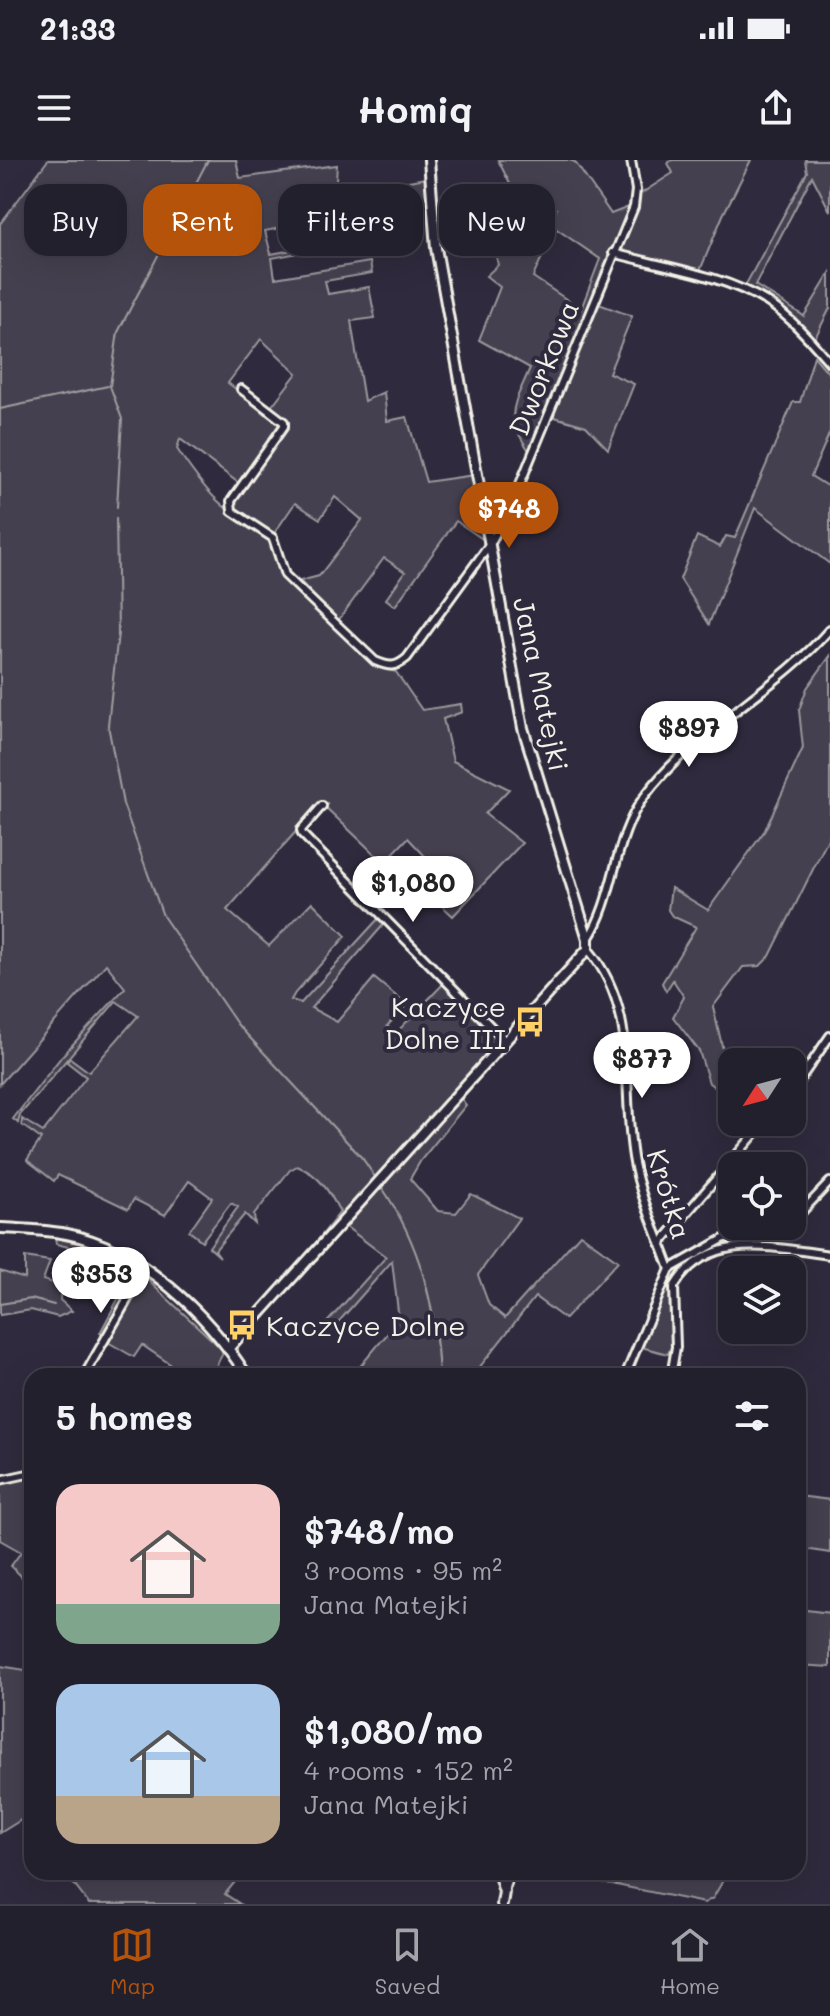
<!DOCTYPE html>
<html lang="en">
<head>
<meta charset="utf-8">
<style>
	:root { --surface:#23202e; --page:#2f2d3a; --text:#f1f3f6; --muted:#a3a3aa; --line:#403e4a; --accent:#b45309 }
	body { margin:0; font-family:Mali,sans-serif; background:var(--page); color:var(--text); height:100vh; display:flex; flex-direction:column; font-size:30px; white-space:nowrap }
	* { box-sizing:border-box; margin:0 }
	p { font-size:26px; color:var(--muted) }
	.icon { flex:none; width:44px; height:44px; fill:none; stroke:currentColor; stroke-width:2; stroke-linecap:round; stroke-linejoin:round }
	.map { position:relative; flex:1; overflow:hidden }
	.drawer { position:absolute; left:24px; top:1208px; width:782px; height:512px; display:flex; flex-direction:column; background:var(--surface); border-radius:24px; box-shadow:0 8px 32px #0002,0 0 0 2px var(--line) }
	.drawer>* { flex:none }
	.banner { position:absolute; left:24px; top:24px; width:782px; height:72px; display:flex; gap:16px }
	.needle { width:52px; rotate:234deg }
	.tools { position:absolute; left:718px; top:888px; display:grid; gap:16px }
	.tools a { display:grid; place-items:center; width:88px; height:88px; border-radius:16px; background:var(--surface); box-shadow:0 8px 32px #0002,0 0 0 2px var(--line); font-size:40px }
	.price { position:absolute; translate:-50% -68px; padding:0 18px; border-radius:28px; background:#fff; color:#222; font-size:26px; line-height:52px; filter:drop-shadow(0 2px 4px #0008) }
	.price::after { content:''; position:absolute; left:50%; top:48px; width:24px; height:18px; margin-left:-12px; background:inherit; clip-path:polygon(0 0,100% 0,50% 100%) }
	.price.active { background:var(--accent); color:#fff }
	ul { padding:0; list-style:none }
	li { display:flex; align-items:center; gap:24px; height:200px; padding:0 32px }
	li span { display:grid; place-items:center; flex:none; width:224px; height:160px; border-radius:24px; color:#555 }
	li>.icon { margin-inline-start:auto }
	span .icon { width:96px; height:96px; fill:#fffc; stroke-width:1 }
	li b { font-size:34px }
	h2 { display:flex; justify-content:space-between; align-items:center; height:96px; padding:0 32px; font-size:34px }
	.pill { padding:0 28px; border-radius:24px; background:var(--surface); box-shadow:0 8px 32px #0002,0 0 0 2px var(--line); font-size:28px; line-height:72px }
	.pill.active { background:var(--accent); color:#fff }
	.status { display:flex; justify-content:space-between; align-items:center; height:56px; padding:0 40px; background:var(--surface); direction:ltr }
	.status svg { height:22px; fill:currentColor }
	header { display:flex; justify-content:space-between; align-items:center; height:104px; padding:0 32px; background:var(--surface); font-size:36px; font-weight:800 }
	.dock { display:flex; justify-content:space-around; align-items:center; height:112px; border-top:2px solid var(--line); background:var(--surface); font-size:22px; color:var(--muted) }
	.dock a { display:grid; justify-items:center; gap:4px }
	.dock .active { color:var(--accent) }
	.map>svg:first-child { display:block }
	.green { fill:#454050; stroke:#9c989c; stroke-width:2; fill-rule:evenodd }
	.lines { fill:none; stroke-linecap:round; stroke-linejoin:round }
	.stream { stroke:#a19ea0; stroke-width:2 }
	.street-casing { stroke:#f4f1e8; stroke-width:12 }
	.secondary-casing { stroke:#f4f1e8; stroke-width:14 }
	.street { stroke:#2f2a3d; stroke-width:6 }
	.secondary { stroke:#2f2a3d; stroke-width:8 }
	.labels { text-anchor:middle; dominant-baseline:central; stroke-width:8; stroke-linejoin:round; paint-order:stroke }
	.street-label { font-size:28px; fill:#f4f1e8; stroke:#2f2a3d }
	.poi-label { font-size:28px; fill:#f4f1e8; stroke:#2f2a3d; text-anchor:end }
</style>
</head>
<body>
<div class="status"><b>21:33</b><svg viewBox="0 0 49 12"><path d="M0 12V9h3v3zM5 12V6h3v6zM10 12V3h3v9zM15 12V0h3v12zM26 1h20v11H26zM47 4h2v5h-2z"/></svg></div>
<header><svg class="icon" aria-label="menu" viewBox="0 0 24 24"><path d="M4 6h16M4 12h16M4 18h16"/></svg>Homiq<svg class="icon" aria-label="share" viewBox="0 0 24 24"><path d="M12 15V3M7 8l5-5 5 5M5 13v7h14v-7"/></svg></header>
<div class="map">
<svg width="830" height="1744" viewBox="0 0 830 1744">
	<rect width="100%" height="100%" fill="#2f2a3d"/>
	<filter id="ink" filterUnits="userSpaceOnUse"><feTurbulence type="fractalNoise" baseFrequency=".0125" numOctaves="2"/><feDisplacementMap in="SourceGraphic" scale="16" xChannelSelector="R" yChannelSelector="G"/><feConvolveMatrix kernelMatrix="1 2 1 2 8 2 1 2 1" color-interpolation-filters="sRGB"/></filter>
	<g filter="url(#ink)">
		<!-- green -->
		<g class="green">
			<path d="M48 0H236L240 18 337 5 335 34 426 18 430 41 338 58 339 64 332 66 330 58 265 71 271 94 334 82V86L272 98 275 118 370 102 372 113 325 121 328 134 369 127 375 158 351 161 364 241 384 232 387 261 407 257 426 322 475 315 487 382 456 361 395 446 386 439 405 412 384 398 338 461 300 421 319 416 362 360 335 337 320 359 295 343 273 375 233 346 287 266 285 259 271 247 297 213 261 179 228 223 282 263 240 324 180 279 177 289C209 337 222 349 271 379L283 417 376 506 396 512 422 550 461 544 462 552 443 559 453 601 509 629 485 654 522 683 453 756 410 716 425 696 408 678 384 703 321 643 227 750 269 786 312 742 346 776 295 833 291 840 301 843 379 758 385 763 311 848 337 862 374 818 407 845 387 866 396 873 445 822 499 881 298 1105 340 1052C329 1031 320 1015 297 1006L290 1010 254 1055 255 1064 245 1054 215 1090 220 1097 209 1087 238 1047 231 1043 202 1081 189 1071 212 1038 189 1021 165 1055 134 1039 128 1049 58 1015 54 1021 27 1000 41 979 22 965V959L43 972 86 917 67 902 70 898 89 912 138 856 116 841 20 955 18 963 13 959 62 896 125 828 106 804 0 924V64Z"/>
			<path d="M498 0H569L575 2 611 54 634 45 612 87 530 292C503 254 513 248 530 208L479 180 500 127 486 116 498 105 496 96 552 64 556 50 494 87 487 57 517 38ZM555 68 600 99 581 149 533 117Z"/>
			<path d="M672 0H751L723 55 699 113 617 91 639 35 673 13 668 3Z"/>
			<path d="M805 0H830V51L812 16 755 125 804 156 830 113V148L814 180 764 136 745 126 807 12Z"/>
			<path d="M596 143 632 156 609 213 634 224 608 289 586 266 551 256Z"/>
			<path d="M814 196 830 215V272L811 316 830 328V404L755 348 709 464 680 419 697 376 720 387 726 376 735 378 793 242H800Z"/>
			<path d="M830 496V675L770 796 760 806 743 807 713 847 723 890 739 902H732V940L709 923 699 891 673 857 684 837 673 820 666 831 662 823 696 767 672 756 668 750 671 728 708 750 765 670 803 588 799 550 807 528Z"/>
			<path d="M460 937 466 945 421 1000 410 1019 438 1051 456 1053 471 1034 519 1058 478 1115 489 1145 505 1158 580 1074 618 1101 565 1159 535 1137 479 1208 486 1216H352L399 1160 392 1101 328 1174 322 1168 386 1097 345 1066Z"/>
			<path d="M55 1078 91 1086 139 1109 103 1175 100 1173 132 1113 93 1093 56 1084Z"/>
			<path d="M737 1078H759L713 1089 675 1118 671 1128 672 1185 668 1194 641 1187 675 1109 725 1081Z"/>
			<path d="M25 1097 50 1101 43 1120 61 1125 60 1140 72 1151 58 1157 31 1150 0 1155V1111L25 1119Z"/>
			<path d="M144 1117 224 1191 211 1216H182L183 1213 142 1185 134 1197 106 1181Z"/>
			<path d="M32 1313V1427L11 1406 21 1392 0 1380V1322Z"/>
			<path d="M798 1336 830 1340V1393L798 1388Z"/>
			<path d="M798 1449 830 1453V1507L798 1505Z"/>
			<path d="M0 1506 32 1511V1653L0 1673Z"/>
			<path d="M243 1712 225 1734 240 1744H89L65 1713Z"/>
			<path d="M553 1712H728L713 1738 704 1743Z"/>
		</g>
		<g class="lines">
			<!-- stream -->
			<g class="stream">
				<path d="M0 249 108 226"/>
				<path d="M117 347 122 259 110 226 118 172 208 0"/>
				<path d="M116 358 118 473 108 565 123 644 163 756 237 864 363 999 377 1020"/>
				<path d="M381 1026C420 1083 436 1146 439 1216"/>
				<path d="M0 1144 31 1139 54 1145"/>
			</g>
			<!-- street casing -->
			<g class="street-casing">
				<g id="street">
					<path d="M613 93C664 107 721 114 767 142 792 158 811 181 830 203"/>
					<path d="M241 229 284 262V266L231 341 232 351 273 378 285 415 375 501C389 507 395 508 407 498L492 381 520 324 634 47 636 30 631 0"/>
					<path d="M322 646 301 670 302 674 505 881"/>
					<path d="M588 779C616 736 613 678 644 637 694 569 775 532 830 469"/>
					<path d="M588 789C641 852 620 929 634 1003 641 1039 658 1075 670 1109"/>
					<path d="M792 931 830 876"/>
					<path d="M792 1062 830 1022"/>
					<path d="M661 1083 765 962"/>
					<path d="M670 1109 725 1078 773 1073 787 1066"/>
					<path d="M84 1216 145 1109"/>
					<path d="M625 1216 670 1109"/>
					<path d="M671 1216 676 1187 674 1127C708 1069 775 1088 830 1095"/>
					<path d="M0 1320 32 1313"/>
					<path d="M504 1732 509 1712"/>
				</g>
			</g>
			<!-- secondary casing -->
			<g class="secondary-casing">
				<g id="secondary">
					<path d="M0 1068C22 1069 45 1070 67 1074 141 1089 208 1154 247 1216"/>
					<path d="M228 1189 588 789V779L523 568 436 88 429 0"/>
					<path d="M498 1712 504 1732 502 1744"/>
				</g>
			</g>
			<!-- street -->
			<use href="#street" class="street"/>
			<!-- secondary -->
			<use href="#secondary" class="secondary"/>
		</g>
	</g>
	<!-- icons -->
	<defs>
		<g id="bus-bare" transform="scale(2.4)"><path d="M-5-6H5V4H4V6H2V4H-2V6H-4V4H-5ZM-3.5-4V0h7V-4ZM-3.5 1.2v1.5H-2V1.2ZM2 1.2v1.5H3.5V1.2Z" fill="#ffd166" stroke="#2f2a3d" stroke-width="2.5" paint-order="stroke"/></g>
	</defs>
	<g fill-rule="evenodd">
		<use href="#bus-bare" x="530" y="862"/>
		<use href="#bus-bare" x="242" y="1165"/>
	</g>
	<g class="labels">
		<!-- street labels -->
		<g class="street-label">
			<text transform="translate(543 208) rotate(-68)">Dworkowa</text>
			<text transform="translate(542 524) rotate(78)">Jana Matejki</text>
			<text transform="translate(670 1034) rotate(73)">Krótka</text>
		</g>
		<!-- poi labels -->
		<g class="poi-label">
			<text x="506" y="846">Kaczyce<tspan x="506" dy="32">Dolne III</tspan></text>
			<text x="266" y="1165" text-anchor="start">Kaczyce Dolne</text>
		</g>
	</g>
</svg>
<div class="tools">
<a><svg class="needle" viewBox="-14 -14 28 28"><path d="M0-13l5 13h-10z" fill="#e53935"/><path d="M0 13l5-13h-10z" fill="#a3a3aa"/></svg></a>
<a><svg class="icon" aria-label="locate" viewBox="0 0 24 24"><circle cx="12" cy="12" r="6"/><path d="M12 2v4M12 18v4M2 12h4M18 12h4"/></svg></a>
<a><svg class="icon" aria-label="layers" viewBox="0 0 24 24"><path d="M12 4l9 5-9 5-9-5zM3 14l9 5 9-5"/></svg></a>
</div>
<b class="price active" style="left:509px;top:390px">$748</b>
<b class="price" style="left:689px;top:609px">$897</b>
<b class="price" style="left:413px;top:764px">$1,080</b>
<b class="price" style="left:642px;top:940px">$877</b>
<b class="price" style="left:101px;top:1155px">$353</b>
<div class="banner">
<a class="pill">Buy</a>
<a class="pill active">Rent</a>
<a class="pill">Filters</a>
<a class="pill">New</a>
</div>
<section class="drawer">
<h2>5 homes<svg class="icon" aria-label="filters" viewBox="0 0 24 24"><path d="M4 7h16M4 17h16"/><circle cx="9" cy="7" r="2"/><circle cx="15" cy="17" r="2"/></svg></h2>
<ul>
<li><span style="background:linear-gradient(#f6c9c9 75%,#7fa58c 0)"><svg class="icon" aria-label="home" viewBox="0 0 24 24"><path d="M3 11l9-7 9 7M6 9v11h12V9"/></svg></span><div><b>$748/mo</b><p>3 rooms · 95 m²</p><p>Jana Matejki</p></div></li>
<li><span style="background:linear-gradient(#a9c7e8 70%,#b9a48a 0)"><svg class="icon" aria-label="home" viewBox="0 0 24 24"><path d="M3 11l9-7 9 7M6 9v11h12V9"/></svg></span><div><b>$1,080/mo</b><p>4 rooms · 152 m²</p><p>Jana Matejki</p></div></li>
</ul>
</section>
</div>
<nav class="dock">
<a class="active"><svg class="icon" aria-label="map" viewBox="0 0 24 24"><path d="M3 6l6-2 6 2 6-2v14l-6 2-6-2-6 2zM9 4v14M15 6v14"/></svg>Map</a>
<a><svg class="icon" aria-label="saved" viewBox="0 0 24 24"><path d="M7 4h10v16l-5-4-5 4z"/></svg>Saved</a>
<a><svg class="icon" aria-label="home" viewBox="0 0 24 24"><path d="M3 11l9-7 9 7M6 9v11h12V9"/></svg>Home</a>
</nav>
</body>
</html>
